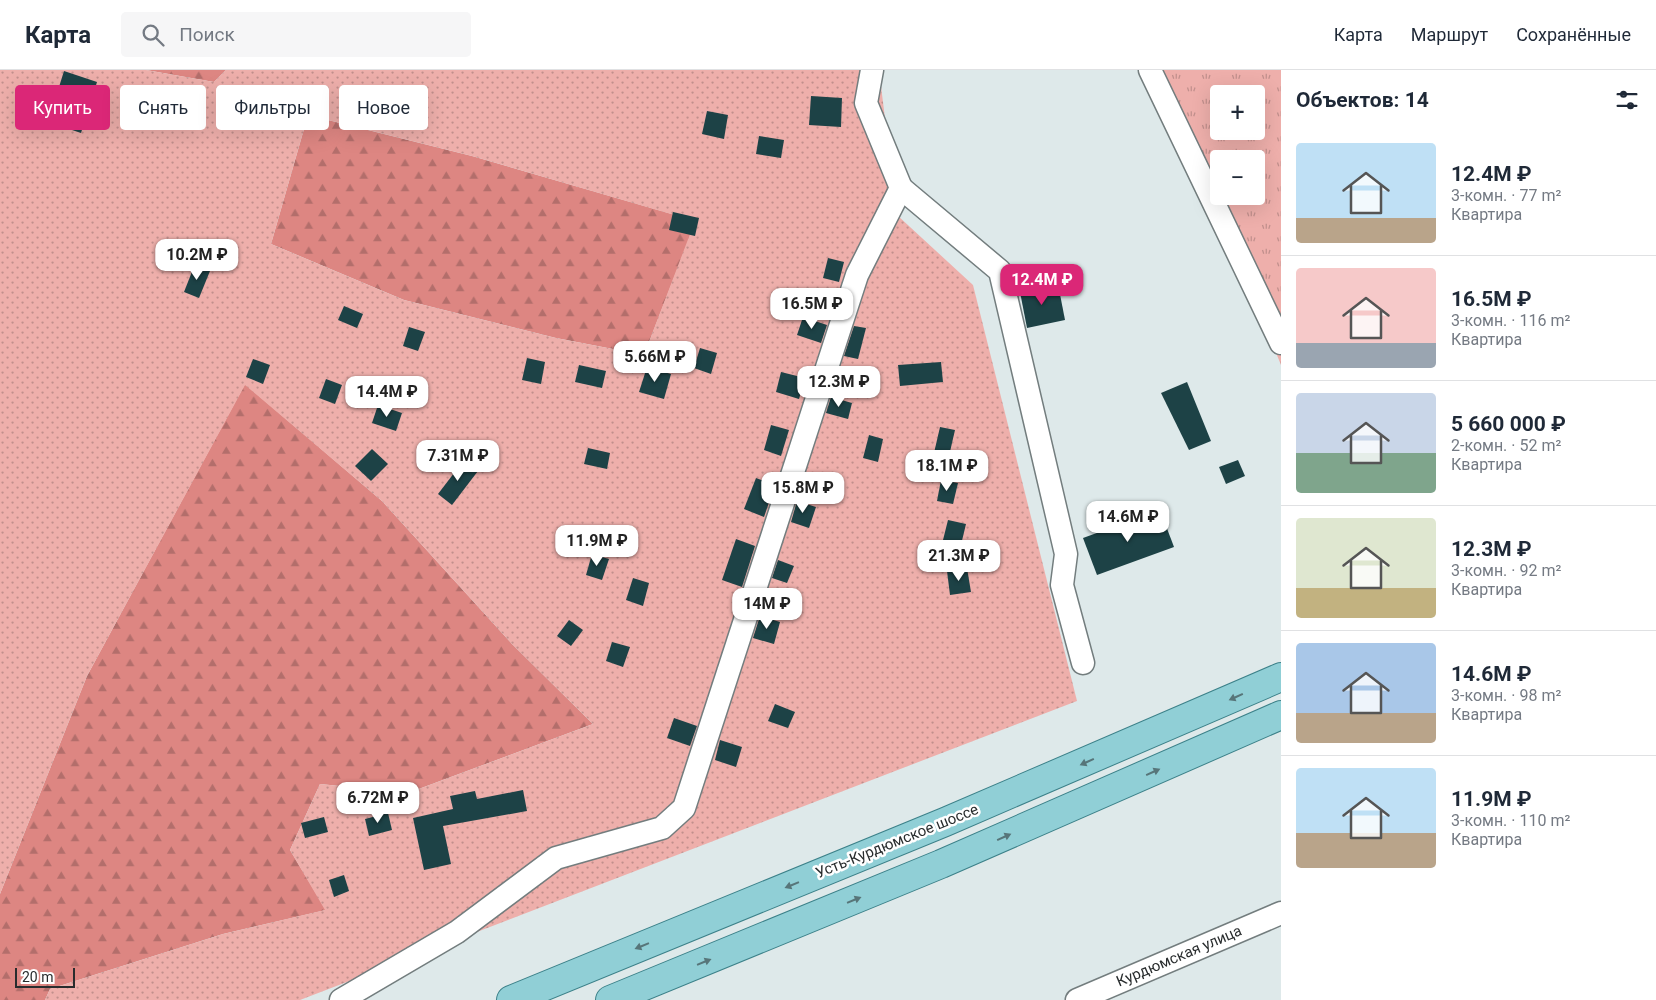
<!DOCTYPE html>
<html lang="ru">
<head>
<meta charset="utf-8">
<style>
	:root { --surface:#fff; --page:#f6f6f7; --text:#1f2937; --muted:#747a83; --line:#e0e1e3; --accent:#db2777 }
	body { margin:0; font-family:Roboto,sans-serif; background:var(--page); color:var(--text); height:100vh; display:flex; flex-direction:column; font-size:19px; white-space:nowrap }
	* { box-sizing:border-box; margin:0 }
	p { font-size:16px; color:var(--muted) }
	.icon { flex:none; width:28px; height:28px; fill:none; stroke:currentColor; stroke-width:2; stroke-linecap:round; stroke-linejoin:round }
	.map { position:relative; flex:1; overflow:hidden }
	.side { display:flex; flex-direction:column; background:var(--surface); width:375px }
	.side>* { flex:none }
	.top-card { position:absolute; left:15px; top:15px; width:475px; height:45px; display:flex; gap:10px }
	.controls { position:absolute; left:1210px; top:15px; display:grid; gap:10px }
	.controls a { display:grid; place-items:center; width:55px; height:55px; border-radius:5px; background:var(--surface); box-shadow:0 5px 20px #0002; font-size:25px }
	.scale { position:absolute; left:15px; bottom:12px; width:60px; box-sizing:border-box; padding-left:5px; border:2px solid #282c2d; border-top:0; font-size:14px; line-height:18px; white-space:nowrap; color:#282c2d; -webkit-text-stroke:4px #fff; paint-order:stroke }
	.price { position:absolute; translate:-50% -42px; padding:0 11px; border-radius:10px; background:#fff; color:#222; font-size:16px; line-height:32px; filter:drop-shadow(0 1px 2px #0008) }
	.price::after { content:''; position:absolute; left:50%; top:30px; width:15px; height:11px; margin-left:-8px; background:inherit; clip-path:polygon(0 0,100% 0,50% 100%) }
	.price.current { background:var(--accent); color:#fff }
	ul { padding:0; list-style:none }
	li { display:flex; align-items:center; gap:15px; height:125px; padding:0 15px }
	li+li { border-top:1px solid var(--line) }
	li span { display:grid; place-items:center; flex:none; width:140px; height:100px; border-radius:5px; color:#555 }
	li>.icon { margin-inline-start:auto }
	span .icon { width:60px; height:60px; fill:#fffc; stroke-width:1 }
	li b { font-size:21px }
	h2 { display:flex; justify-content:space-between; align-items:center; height:60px; padding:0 15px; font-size:21px }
	.tag { padding:0 18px; border-radius:5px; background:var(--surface); box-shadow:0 5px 20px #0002; font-size:18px; line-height:45px }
	.tag.current { background:var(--accent); color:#fff }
	header { display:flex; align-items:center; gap:30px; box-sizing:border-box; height:70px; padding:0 25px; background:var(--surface); border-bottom:1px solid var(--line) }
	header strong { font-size:24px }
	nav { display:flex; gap:28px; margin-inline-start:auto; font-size:18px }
	.search { width:350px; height:45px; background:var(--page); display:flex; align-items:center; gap:12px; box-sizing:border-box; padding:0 18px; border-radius:5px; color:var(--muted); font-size:19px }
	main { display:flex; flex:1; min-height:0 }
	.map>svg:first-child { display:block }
	.grass { fill:url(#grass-tufts); fill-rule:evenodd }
	.forest { fill:url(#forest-firs) }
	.garden { fill:url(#garden-dots); fill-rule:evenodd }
	.building { fill:#1d4246 }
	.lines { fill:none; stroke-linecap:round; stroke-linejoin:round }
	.minor-casing { stroke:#737d7e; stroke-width:25 }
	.primary-casing { stroke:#3c8189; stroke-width:30 }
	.minor { stroke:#fff; stroke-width:22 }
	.primary { stroke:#90cfd6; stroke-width:28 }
	.oneway { fill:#577579 }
	.labels { text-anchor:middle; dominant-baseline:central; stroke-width:5; stroke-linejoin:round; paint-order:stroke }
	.street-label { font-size:15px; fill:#282c2d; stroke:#fff }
</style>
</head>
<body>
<header>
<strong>Карта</strong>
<div class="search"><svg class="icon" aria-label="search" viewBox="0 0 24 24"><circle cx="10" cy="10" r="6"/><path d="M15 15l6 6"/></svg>Поиск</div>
<nav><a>Карта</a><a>Маршрут</a><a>Сохранённые</a></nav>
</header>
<main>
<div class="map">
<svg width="1281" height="930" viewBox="0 0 1281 930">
	<defs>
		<pattern id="grass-tufts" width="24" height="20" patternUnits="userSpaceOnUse" patternTransform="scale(1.25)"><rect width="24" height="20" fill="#eeafab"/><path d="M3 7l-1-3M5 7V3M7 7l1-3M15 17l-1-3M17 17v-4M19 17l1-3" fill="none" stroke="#c18f8c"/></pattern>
		<pattern id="forest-firs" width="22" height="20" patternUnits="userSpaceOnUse" patternTransform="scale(1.25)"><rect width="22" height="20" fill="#dd8682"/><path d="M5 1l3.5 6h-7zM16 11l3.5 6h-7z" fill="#b36e6b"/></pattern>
		<pattern id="garden-dots" width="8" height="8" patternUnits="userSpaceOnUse" patternTransform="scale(1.25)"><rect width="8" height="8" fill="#eeafab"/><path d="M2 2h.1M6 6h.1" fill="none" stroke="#c18f8c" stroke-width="1.8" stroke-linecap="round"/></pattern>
	</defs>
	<rect width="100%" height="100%" fill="#dee9ea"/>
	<!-- grass -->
	<path class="grass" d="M1161 0H1281V295ZM1219 24H1256V61H1219ZM1219 89H1256V126H1219Z"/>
	<!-- forest -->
	<g class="forest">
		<path d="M146 0H226L214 12Z"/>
		<path d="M308 45 472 86 696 151 644 285 556 268 404 230 271 174Z"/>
		<path d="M245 314 382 431 512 574 593 654 408 723 320 714 290 780 326 840 223 864 50 919 45 930H0V824L87 606Z"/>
	</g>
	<!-- garden -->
	<path class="garden" d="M0 0H146L214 12 226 0H879L897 145 973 215 1077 631 300 930H45L50 919 223 864 325 840 290 780 320 714 408 723 593 654 512 574 382 431 245 315 87 606 0 824ZM308 45 472 86 695 151 644 285 556 268 404 230 271 174Z"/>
	<!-- building -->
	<g class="building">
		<path d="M64 1 97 12 81 63 48 52Z"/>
		<path d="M811 26 842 28 841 57 809 55Z"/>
		<path d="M707 41 728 45 724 69 702 64Z"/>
		<path d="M759 66 784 70 781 88 756 84Z"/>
		<path d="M673 142 699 148 695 166 669 160Z"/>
		<path d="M828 188 844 192 839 212 823 208Z"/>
		<path d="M195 194 210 201 199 228 184 222Z"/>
		<path d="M1058 214 1065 250 1027 258 1020 222Z"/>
		<path d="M344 236 363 244 357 258 338 250Z"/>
		<path d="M803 247 827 255 821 273 797 265Z"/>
		<path d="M854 256 866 258 858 289 844 286Z"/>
		<path d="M409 257 425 262 418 281 403 276Z"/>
		<path d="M700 278 717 283 711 304 694 298Z"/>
		<path d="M527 288 545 292 541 314 522 310Z"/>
		<path d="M253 289 270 295 263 314 246 307Z"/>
		<path d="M941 292 943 312 900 316 898 295Z"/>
		<path d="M579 295 606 301 602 318 575 312Z"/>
		<path d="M647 297 671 304 664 329 639 322Z"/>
		<path d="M781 302 805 308 799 329 776 322Z"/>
		<path d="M326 309 342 315 335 334 319 328Z"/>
		<path d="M1187 312 1211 371 1189 380 1161 323Z"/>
		<path d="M831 327 852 333 848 349 826 343Z"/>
		<path d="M378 335 402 343 396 361 372 353Z"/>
		<path d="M771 355 789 360 781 386 764 380Z"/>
		<path d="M940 357 955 360 949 386 934 383Z"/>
		<path d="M869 365 883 369 878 392 863 388Z"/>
		<path d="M588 378 610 383 607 399 584 394Z"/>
		<path d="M372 379 388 394 371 411 355 396Z"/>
		<path d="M464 390 478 401 452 435 438 424Z"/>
		<path d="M1238 390 1245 406 1226 414 1219 397Z"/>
		<path d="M756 408 775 415 764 447 744 439Z"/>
		<path d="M941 410 958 413 953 434 937 431Z"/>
		<path d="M797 431 816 437 809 458 791 452Z"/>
		<path d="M1160 440 1174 477 1097 505 1083 468Z"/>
		<path d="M948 450 966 454 960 479 942 474Z"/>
		<path d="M736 469 755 476 742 517 722 510Z"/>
		<path d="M592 484 609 489 602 510 586 505Z"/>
		<path d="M778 490 794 496 787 513 772 508Z"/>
		<path d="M967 498 971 522 950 525 947 501Z"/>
		<path d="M633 508 649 513 643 536 626 530Z"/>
		<path d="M760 546 780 552 774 574 753 568Z"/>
		<path d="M569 550 583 560 571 576 557 566Z"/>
		<path d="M612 572 630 577 623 597 606 591Z"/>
		<path d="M775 634 795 642 788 658 768 651Z"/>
		<path d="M674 648 697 656 690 676 667 668Z"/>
		<path d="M720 670 742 677 736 697 715 690Z"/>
		<path d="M523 720 527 741 443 756 451 794 424 800 413 748 453 739 450 726 475 721 477 729Z"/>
		<path d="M388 743 392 760 369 766 365 749Z"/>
		<path d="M324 747 328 762 305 768 301 753Z"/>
		<path d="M344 805 349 821 334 827 329 810Z"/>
	</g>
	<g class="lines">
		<!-- minor casing -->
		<g class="minor-casing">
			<g id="minor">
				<path d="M1150 0 1281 273"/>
				<path d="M901 118 1000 201 1066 484 1062 515 1083 593"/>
				<path d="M341 930 457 862 556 788 662 758 684 738 857 205 901 118 866 33 872 0"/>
				<path d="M1077 930 1281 843"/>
			</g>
		</g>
		<!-- primary casing -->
		<g class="primary-casing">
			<g id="primary">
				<path d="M511 930 945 752 1281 607"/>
				<path d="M610 930 941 794 1281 645"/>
			</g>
		</g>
		<!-- minor -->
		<use href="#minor" class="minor"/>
		<!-- primary -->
		<use href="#primary" class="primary"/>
	</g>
	<!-- one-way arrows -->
	<defs><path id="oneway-solid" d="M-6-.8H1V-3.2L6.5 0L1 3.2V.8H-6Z" transform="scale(1.25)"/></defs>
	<g class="oneway">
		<use href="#oneway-solid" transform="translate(1236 627) rotate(156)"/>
		<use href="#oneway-solid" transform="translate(1087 692) rotate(156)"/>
		<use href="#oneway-solid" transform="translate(1153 702) rotate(-24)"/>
		<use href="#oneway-solid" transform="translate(1004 767) rotate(-24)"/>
		<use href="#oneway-solid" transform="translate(792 815) rotate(158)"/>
		<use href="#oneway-solid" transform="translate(854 830) rotate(-22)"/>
		<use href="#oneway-solid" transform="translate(642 876) rotate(158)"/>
		<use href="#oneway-solid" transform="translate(704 892) rotate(-22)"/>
	</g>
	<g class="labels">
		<!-- street labels -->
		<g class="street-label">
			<text transform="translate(897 771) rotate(-22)">Усть-Курдюмское шоссе</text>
			<text transform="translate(1179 886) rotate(-23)">Курдюмская улица</text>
		</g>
	</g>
</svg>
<div class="controls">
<a>+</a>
<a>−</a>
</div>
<div class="scale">20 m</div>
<b class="price" style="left:197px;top:211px">10.2M ₽</b>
<b class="price current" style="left:1042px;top:236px">12.4M ₽</b>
<b class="price" style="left:812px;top:260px">16.5M ₽</b>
<b class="price" style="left:655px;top:313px">5.66M ₽</b>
<b class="price" style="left:839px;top:338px">12.3M ₽</b>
<b class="price" style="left:387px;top:348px">14.4M ₽</b>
<b class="price" style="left:458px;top:412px">7.31M ₽</b>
<b class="price" style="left:947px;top:422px">18.1M ₽</b>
<b class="price" style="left:803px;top:444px">15.8M ₽</b>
<b class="price" style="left:1128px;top:473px">14.6M ₽</b>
<b class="price" style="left:597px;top:497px">11.9M ₽</b>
<b class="price" style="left:959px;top:512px">21.3M ₽</b>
<b class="price" style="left:767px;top:560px">14M ₽</b>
<b class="price" style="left:378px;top:754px">6.72M ₽</b>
<div class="top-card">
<a class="tag current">Купить</a>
<a class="tag">Снять</a>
<a class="tag">Фильтры</a>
<a class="tag">Новое</a>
</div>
</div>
<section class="side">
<h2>Объектов: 14<svg class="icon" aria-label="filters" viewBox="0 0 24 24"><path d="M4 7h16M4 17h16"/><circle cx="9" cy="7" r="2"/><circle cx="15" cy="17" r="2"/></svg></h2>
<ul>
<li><span style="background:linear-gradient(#bfe0f5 75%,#b9a48a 0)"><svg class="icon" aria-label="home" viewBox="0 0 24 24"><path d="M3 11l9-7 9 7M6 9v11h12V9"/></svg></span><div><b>12.4M ₽</b><p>3-комн. · 77 m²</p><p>Квартира</p></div></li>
<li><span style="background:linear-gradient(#f6c9c9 75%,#9aa5b1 0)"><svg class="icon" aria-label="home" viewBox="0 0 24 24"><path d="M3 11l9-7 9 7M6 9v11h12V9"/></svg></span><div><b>16.5M ₽</b><p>3-комн. · 116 m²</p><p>Квартира</p></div></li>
<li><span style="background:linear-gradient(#c9d6e8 60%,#7fa58c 0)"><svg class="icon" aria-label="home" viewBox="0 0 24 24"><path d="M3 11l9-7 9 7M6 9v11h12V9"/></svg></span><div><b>5 660 000 ₽</b><p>2-комн. · 52 m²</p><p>Квартира</p></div></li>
<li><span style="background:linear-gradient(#dfe7d0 70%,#c2b280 0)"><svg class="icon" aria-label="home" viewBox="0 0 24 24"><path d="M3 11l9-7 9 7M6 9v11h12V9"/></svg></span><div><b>12.3M ₽</b><p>3-комн. · 92 m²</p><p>Квартира</p></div></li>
<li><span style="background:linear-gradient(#a9c7e8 70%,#b9a48a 0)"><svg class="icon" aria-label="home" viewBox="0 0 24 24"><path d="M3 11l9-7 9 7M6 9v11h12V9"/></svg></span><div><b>14.6M ₽</b><p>3-комн. · 98 m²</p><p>Квартира</p></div></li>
<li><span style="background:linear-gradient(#bfe0f5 65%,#b9a48a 0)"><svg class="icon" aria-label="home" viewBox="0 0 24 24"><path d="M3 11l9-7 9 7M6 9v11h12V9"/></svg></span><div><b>11.9M ₽</b><p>3-комн. · 110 m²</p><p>Квартира</p></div></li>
</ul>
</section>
</main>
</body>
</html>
